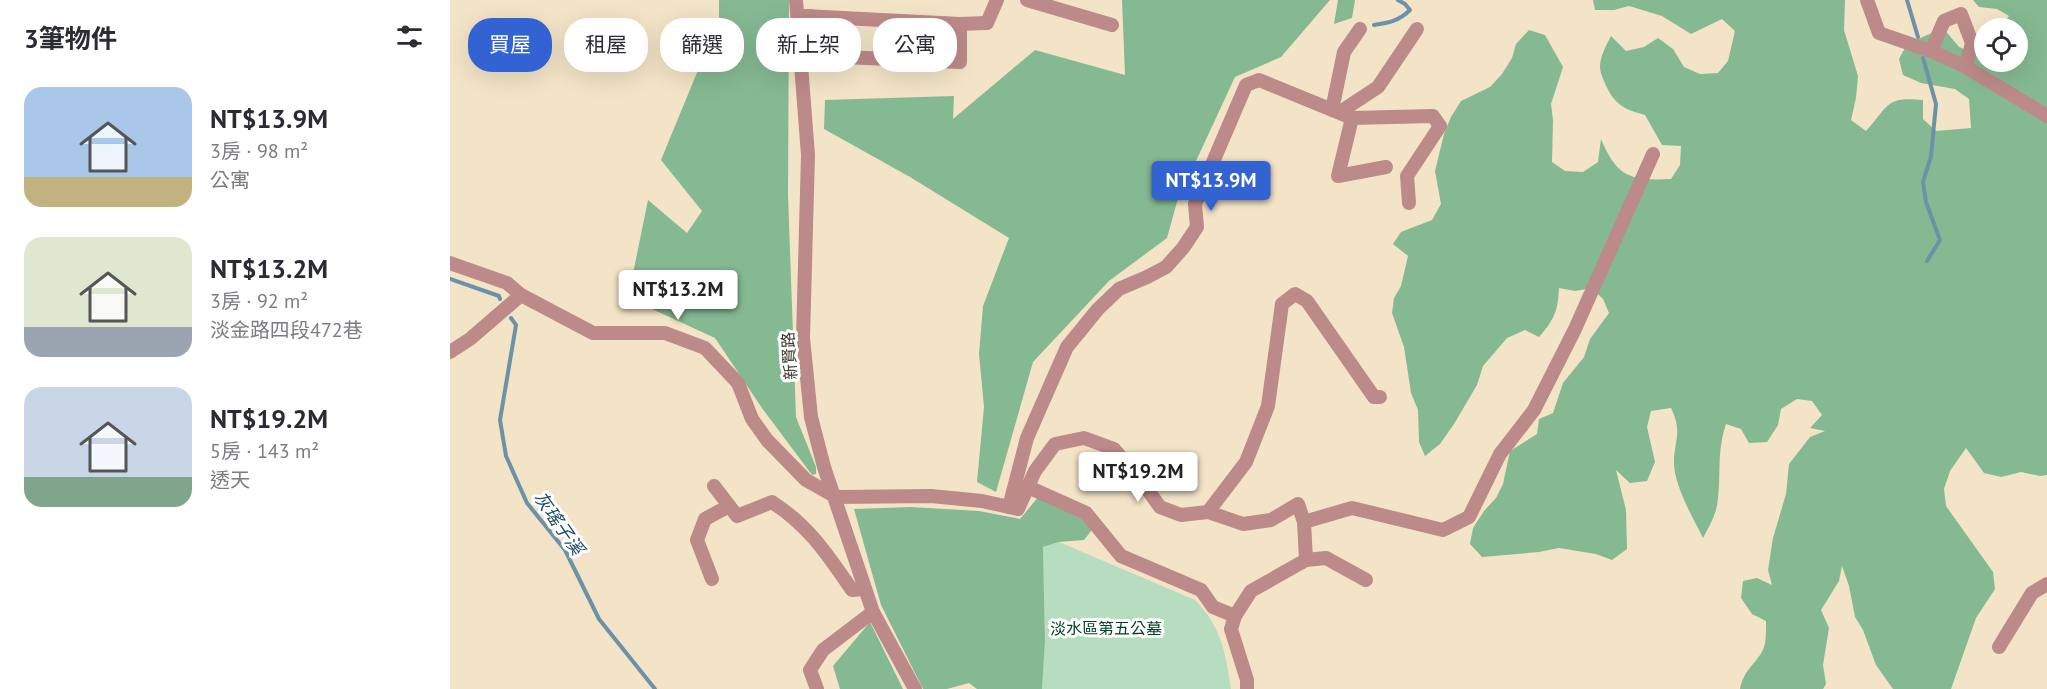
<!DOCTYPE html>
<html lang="zh-TW">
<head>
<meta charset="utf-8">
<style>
	:root { --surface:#fff; --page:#f2f2f3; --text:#2b2b33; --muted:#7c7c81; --accent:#3363d3 }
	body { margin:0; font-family:"PT Sans","Noto Sans TC",sans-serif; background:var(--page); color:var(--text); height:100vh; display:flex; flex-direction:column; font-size:22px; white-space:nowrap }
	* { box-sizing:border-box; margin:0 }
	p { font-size:20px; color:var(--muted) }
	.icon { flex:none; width:33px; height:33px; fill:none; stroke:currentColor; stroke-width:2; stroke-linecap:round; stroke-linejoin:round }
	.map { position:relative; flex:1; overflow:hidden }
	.details { display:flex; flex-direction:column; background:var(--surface); width:450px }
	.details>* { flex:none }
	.guide { position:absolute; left:18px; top:18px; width:570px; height:54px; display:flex; gap:12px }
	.controls { position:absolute; left:1524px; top:18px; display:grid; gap:12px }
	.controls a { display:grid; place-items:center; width:54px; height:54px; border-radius:50%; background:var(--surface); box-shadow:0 6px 24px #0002; font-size:30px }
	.price { position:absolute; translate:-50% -51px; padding:0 14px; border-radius:6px; background:#fff; color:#222; font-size:20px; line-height:39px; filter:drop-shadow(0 2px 3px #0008) }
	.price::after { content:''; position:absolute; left:50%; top:36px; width:18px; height:14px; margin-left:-9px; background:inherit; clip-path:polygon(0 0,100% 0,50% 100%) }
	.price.current { background:var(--accent); color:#fff }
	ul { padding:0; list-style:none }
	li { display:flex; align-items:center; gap:18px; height:150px; padding:0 24px }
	li span { display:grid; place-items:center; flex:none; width:168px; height:120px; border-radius:18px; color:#555 }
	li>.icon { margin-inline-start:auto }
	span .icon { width:72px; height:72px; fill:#fffc; stroke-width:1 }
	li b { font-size:26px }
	h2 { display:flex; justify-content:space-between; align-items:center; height:72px; padding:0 24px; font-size:26px }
	.chip { padding:0 21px; border-radius:24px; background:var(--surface); box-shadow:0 6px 24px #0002; font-size:21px; line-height:54px }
	.chip.current { background:var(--accent); color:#fff }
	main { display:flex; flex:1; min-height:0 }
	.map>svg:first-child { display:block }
	.green { fill:#b6ddbf }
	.forest { fill:#85b992 }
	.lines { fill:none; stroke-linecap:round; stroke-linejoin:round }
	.stream { stroke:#6b92a7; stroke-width:4 }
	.minor { stroke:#bc8a89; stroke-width:14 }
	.labels { text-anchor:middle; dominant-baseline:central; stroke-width:6; stroke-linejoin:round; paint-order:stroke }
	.street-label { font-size:16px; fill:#3c362a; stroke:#fff }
	.park-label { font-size:16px; fill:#02431f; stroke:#fff }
	.water-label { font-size:18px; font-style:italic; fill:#1c4b63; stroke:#fff }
</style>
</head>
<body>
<main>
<section class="details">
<h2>3筆物件<svg class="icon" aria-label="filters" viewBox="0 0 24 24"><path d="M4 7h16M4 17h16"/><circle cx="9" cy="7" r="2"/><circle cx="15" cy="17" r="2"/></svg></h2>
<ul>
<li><span style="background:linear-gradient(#a9c7e8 75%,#c2b280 0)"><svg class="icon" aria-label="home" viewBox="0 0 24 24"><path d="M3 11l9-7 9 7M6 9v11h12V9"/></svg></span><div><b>NT$13.9M</b><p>3房 · 98 m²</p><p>公寓</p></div></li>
<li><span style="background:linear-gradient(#dfe7d0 75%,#9aa5b1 0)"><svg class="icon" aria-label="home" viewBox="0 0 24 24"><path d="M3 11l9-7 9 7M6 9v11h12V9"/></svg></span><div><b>NT$13.2M</b><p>3房 · 92 m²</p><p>淡金路四段472巷</p></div></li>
<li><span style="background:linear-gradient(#c9d6e8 75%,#7fa58c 0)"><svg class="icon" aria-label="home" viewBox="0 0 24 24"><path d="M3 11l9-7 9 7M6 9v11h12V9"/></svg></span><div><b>NT$19.2M</b><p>5房 · 143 m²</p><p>透天</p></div></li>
</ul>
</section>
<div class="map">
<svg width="1597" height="689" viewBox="0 0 1597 689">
	<rect width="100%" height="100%" fill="#f3e4c7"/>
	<!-- green -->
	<path class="green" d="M609 542 745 600C771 626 776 654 781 689H592L595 641 593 547Z"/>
	<!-- forest -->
	<g class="forest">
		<path d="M269 0H339L338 195 346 417 366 467V474L362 475 312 408 265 338 178 298 198 200 237 233 252 211 211 160 269 19Z"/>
		<path d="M672 0H880L831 57 785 77 727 202 717 238 659 281 583 362 546 492 527 482 534 407 529 354 533 306 559 238 460 177 374 129 375 100 504 96 503 119 585 50 675 75Z"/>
		<path d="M888 0H905L902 18 884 24Z"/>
		<path d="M1143 0H1395L1394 30 1408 76 1406 98 1401 120 1416 131C1439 106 1435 96 1473 100V119L1486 131 1521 128 1519 99 1505 89 1471 83 1453 75 1449 59 1457 44 1493 28 1509 47 1528 55 1534 49V62H1568V28H1551L1559 16 1547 9 1529 7 1523 0H1597V475L1590 476 1571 472 1551 477 1534 473 1516 448 1500 471 1494 489 1496 506 1543 572 1545 589 1526 618 1501 689H1443L1426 665 1413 630 1405 617 1399 586 1392 566 1389 581 1371 610 1379 628 1373 665 1376 684 1373 689H1290C1294 671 1301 668 1310 655 1317 646 1316 632 1316 621L1302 614 1291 598 1293 581 1307 578 1322 585 1318 570 1323 538 1336 494 1339 464 1360 437 1375 431 1360 428 1372 415 1362 401 1347 399 1331 409 1328 425 1317 442 1299 443 1291 429 1276 424C1267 451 1271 471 1268 498 1267 513 1260 525 1253 538 1243 518 1224 485 1224 463 1224 440 1233 433 1221 408L1201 411 1197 427 1205 462 1197 481 1180 483 1166 470 1176 510 1177 549 1162 560 1146 554 1109 548 1089 552 1032 557 1020 544 1023 528 1034 511 1046 498 1053 484 1060 451 1087 434 1089 419 1103 413 1113 383 1134 357 1140 339 1159 313 1153 299 1142 288 1125 291 1109 288C1108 311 1104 320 1089 337L1075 330 1057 338 1033 366 1027 385 1004 424 990 444 975 456 969 442 968 410 961 393 954 347 942 313 944 298 951 286 958 256 943 244 951 232 982 220 991 204 985 171 994 134 1001 117 1011 101 1040 87 1052 74 1062 58 1066 44 1079 30 1095 35 1113 67 1101 104 1103 120 1102 162 1115 171 1133 172 1148 162 1151 139C1167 177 1180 181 1221 179L1230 165 1231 146 1212 145 1195 115C1172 109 1163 103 1154 81 1152 76 1150 72 1150 67 1150 56 1156 46 1161 36L1176 51 1194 47 1208 38 1223 49 1234 67 1250 74 1268 73 1278 61 1285 31 1272 19 1241 34 1212 16 1179 6 1164 10H1145Z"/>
		<path d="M589 496 603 497 645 526 634 540 609 542 593 547 595 641 592 689H527L519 683 497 689H473L431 605 404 509 460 507 529 511 570 519Z"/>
		<path d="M420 622 453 689H390L383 666Z"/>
	</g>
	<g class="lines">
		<!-- stream -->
		<g class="stream">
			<path d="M1457 0 1468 37"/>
			<path d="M924 25C938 23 949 21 960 10L955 4 948 0"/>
			<path d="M1473 58 1486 104 1481 156 1473 182 1476 202 1490 240 1477 261"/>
			<path d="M0 279 49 296 50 299"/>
			<path d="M61 318 66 325 50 420 56 456 77 503 115 550 149 619 205 689"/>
		</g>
		<!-- minor -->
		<g class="minor">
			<path d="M346 0 358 155 353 338 361 417 374 467 423 612 465 689"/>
			<path d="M577 0 662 25"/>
			<path d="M1417 0 1429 33 1481 51 1516 67 1597 116"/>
			<path d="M354 16 510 24 537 23 547 0"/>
			<path d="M360 16 369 56 510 62V24"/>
			<path d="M1481 51 1494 21 1511 14 1522 43 1516 67"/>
			<path d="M882 110 894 52 910 29"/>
			<path d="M890 112 928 87 967 29"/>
			<path d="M902 118 888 176 936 167"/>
			<path d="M0 263 57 283 71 295 143 333H215L255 348 288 383 302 419 317 440 356 480 386 497 481 496 532 501 568 509 585 471 605 444 634 438 664 449 690 479 710 507 731 515 758 512 793 524 821 520 848 504 854 522 856 560 801 591 785 616 781 629 797 680V689"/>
			<path d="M0 352 20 339 71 295"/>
			<path d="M264 486 287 516 322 502C359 526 377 554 402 590L414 589"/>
			<path d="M578 487 636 513 671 556 751 590 763 607 785 616"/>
			<path d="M559 507 577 438 617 347 648 309 669 289 697 277 716 267 733 248 747 227 745 204 796 85 809 80 902 118 983 116 990 126 957 176 959 203"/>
			<path d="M758 512 796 462 818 406 832 304 845 294 857 301 924 397H930"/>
			<path d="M854 522 902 508 993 530 1019 517 1050 454 1084 410 1125 329 1203 154"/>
			<path d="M856 560 876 558 916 580"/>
			<path d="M262 579 247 540 255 519 279 506"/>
			<path d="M1549 647 1582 593 1597 584"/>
			<path d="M367 689 360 670 373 650 423 612"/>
		</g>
	</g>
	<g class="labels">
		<!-- street labels -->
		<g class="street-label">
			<text transform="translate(339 356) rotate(-94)">新賢路</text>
		</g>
		<!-- park labels -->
		<g class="park-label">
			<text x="656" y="628">淡水區第五公墓</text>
		</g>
		<!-- water labels -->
		<g class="water-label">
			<text transform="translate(109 523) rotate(55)">灰瑤子溪</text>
		</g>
	</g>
</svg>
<div class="controls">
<a><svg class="icon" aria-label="locate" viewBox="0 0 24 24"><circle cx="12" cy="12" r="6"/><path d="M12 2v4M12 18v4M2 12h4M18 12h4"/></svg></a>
</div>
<b class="price current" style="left:761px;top:212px">NT$13.9M</b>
<b class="price" style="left:228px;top:321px">NT$13.2M</b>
<b class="price" style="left:688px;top:503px">NT$19.2M</b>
<div class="guide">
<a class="chip current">買屋</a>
<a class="chip">租屋</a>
<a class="chip">篩選</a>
<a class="chip">新上架</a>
<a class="chip">公寓</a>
</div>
</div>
</main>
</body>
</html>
